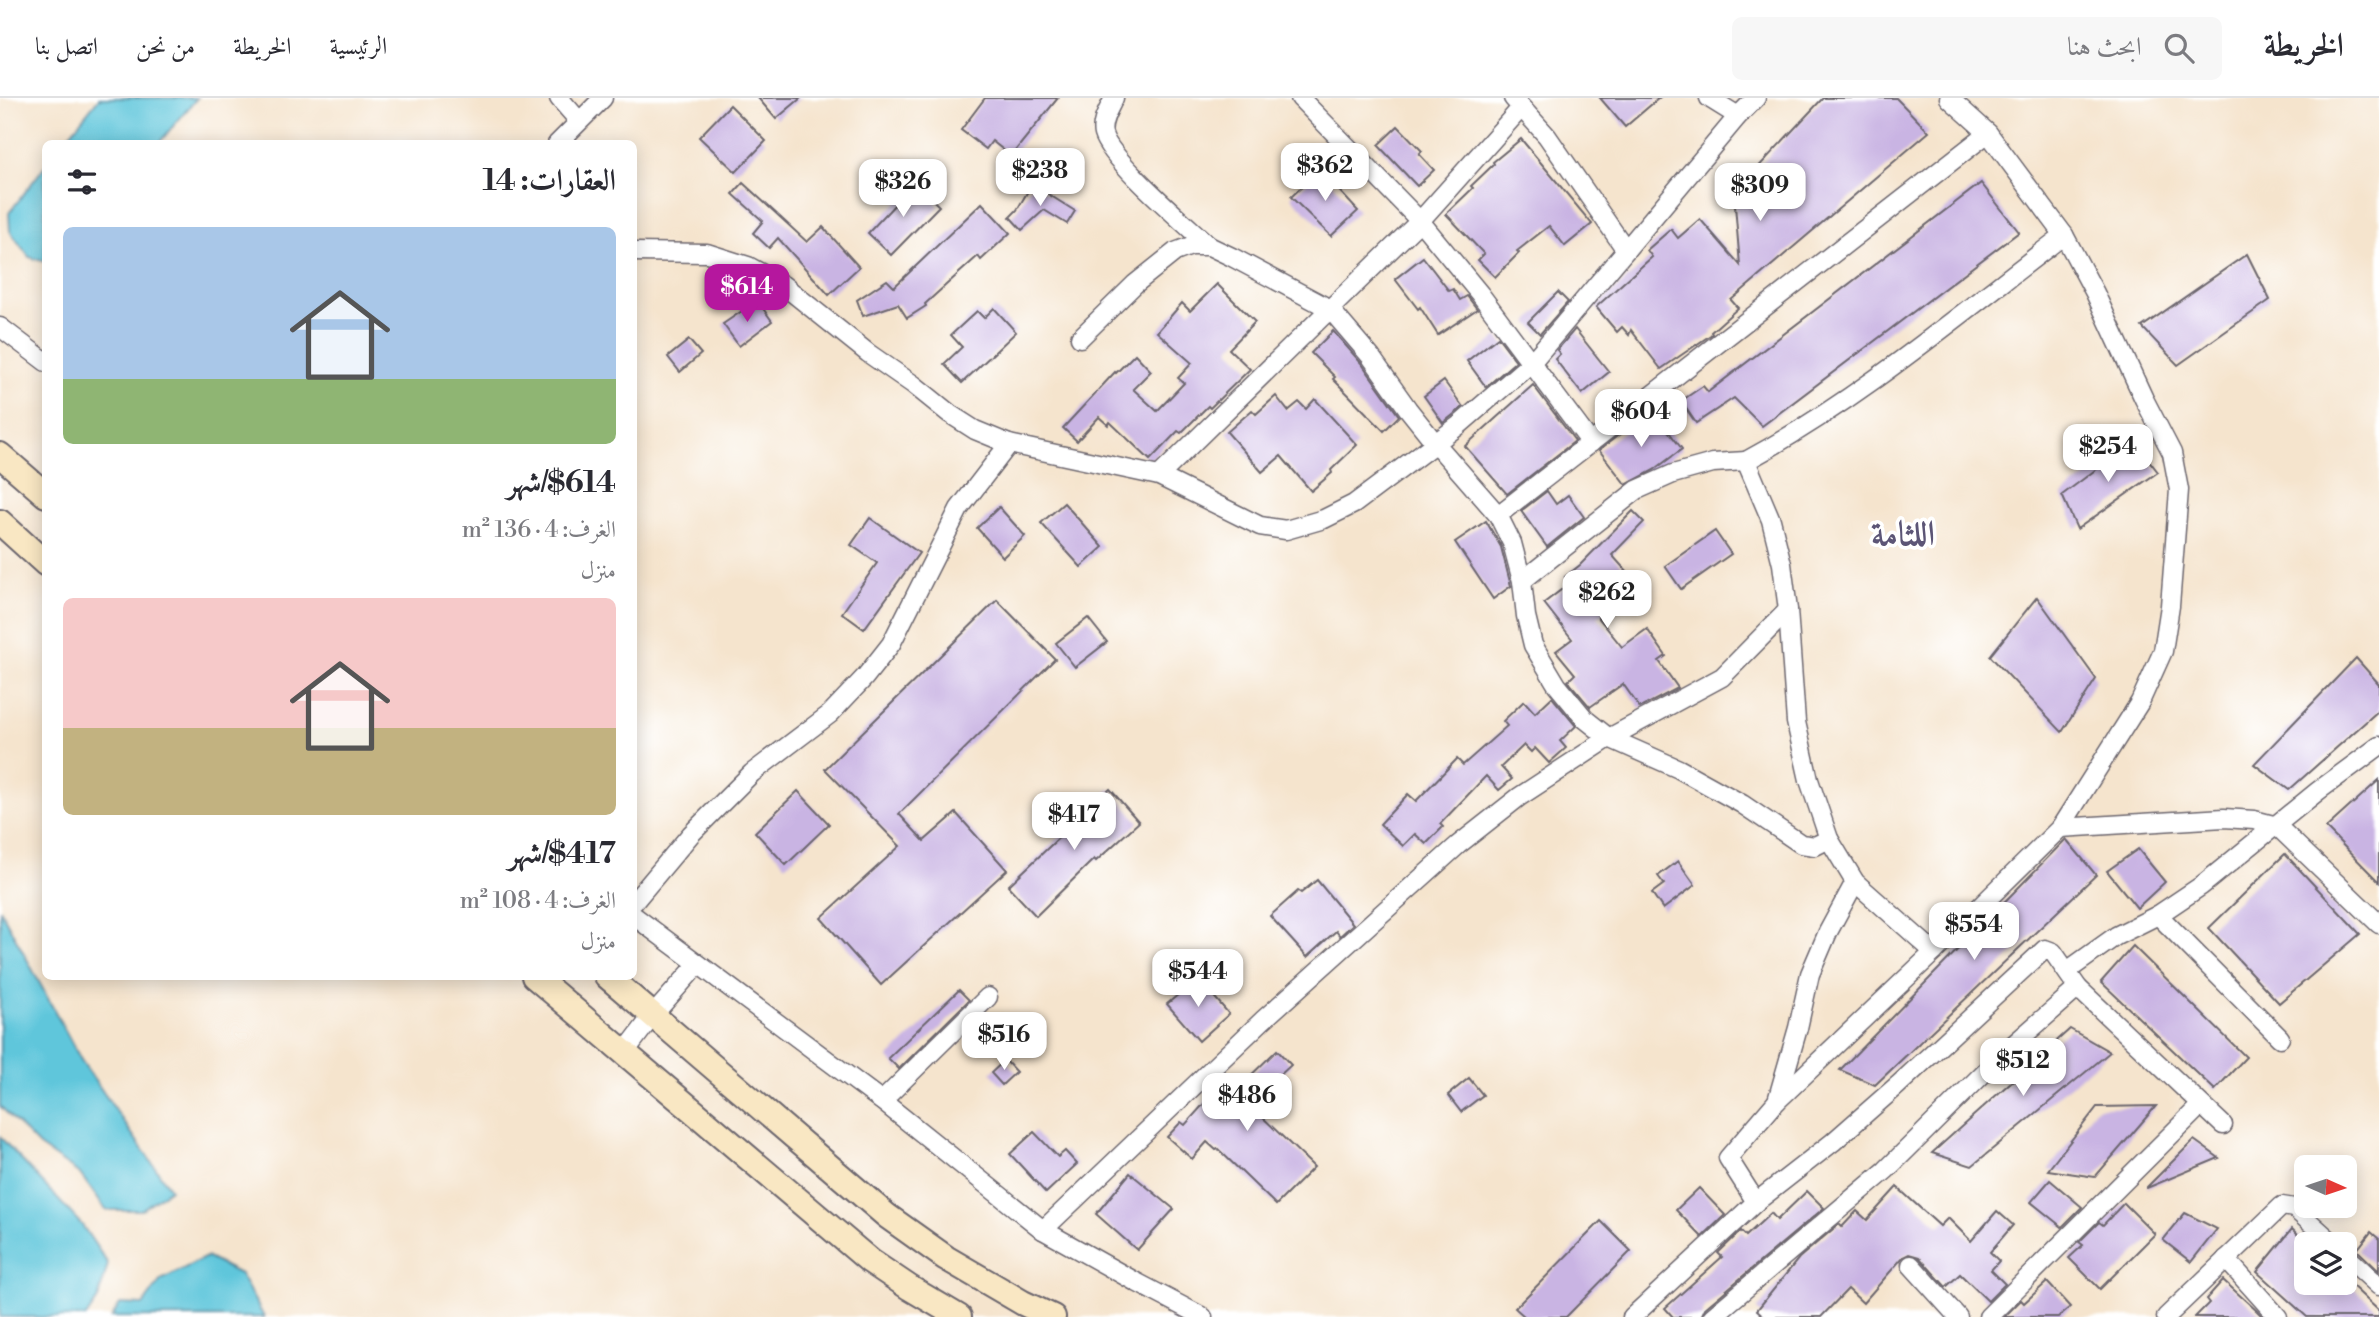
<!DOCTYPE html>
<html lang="ar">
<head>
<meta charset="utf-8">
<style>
	:root { --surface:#fff; --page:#f7f7f7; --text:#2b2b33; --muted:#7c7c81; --line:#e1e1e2; --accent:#b5179e }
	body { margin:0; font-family:"Libre Bodoni",Amiri,serif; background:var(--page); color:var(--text); direction:rtl; height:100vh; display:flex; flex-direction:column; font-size:26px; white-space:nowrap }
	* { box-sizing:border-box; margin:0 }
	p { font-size:23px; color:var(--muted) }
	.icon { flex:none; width:38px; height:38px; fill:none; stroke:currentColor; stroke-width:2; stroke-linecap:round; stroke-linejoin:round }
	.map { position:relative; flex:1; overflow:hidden; direction:ltr }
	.sheet { position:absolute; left:42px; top:42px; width:595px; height:840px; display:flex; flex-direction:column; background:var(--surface); border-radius:10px; box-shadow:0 4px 18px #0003; direction:rtl }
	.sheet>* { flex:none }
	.needle { width:46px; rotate:93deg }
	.controls { position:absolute; left:2294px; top:1057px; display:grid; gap:14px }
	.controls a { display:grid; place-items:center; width:63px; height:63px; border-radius:10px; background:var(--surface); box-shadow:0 4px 18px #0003; font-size:35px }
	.price { position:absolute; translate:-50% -60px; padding:0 16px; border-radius:14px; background:#fff; color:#222; font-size:23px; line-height:46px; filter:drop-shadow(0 2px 4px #0008) }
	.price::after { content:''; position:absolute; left:50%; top:42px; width:21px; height:16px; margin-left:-10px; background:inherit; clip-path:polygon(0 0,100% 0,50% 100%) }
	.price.active { background:var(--accent); color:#fff }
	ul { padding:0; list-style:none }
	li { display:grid; align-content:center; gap:14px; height:371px; padding:0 21px }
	li span { display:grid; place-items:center; height:217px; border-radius:10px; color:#555 }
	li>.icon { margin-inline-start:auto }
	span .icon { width:126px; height:126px; fill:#fffc; stroke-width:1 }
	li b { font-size:30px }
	h2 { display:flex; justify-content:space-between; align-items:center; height:84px; padding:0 21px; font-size:30px }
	header { display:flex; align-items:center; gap:42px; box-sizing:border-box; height:98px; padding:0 35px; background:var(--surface); border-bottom:2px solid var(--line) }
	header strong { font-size:33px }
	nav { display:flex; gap:38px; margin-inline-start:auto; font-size:24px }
	.search { width:490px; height:63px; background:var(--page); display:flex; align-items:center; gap:18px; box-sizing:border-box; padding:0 24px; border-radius:10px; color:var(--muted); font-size:26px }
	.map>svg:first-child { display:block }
	.water { fill:#5fc6db; stroke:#40748b; stroke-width:2 }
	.building { fill:#c9b4e3 }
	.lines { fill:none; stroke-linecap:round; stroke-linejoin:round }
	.minor-casing { stroke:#6c666e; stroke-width:21 }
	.secondary-casing { stroke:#6c666e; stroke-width:28 }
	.minor { stroke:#fff; stroke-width:18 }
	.secondary { stroke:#f9e7c3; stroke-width:24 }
	.labels { text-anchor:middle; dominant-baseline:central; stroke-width:7; stroke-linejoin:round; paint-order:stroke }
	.district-label { font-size:35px; font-weight:bold; fill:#5c5576; stroke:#fff }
</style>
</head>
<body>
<header>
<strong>الخريطة</strong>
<div class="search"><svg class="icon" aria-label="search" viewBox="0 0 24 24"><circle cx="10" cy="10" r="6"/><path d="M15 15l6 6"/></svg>ابحث هنا</div>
<nav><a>الرئيسية</a><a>الخريطة</a><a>من نحن</a><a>اتصل بنا</a></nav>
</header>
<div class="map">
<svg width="2379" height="1219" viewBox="0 0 2379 1219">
	<rect width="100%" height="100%" fill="#fff"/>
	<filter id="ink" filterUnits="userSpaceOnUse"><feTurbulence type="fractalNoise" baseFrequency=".0143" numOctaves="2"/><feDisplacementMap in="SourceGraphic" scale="14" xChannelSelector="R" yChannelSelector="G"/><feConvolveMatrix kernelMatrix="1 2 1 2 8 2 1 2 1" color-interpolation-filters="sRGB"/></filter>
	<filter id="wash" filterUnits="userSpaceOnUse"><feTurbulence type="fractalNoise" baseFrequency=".00686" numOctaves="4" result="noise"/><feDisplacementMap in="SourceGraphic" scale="28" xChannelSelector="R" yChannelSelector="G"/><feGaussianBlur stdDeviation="1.57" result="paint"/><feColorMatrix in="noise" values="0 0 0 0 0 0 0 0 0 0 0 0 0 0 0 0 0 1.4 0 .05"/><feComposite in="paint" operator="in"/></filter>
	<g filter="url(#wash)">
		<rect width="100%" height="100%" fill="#f5e4cd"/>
		<!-- water -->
		<g class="water">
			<path d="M99 0H197L159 45H63Z"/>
			<path d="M45 68V164L29 159 10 133 9 115Z"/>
			<path d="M0 811 81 962 170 1091 141 1112H106L80 1076 39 1048 0 1008Z"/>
			<path d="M0 1039 82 1127 108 1166 98 1201 86 1219H0Z"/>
			<path d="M206 1159 240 1176 264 1219H112L120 1206 143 1207 161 1182Z"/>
		</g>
		<g id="blocks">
			<!-- building -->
			<g class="building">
				<path d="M758 0H801L776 21Z"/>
				<path d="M985 0H1058L1011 58 992 43 986 51 961 32Z"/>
				<path d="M1600 0H1659L1625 29Z"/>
				<path d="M1823 0H1896L1929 34 1731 202 1738 210 1711 234 1712 236 1661 271 1631 232 1629 237 1622 229 1617 234 1596 209 1652 159 1647 152 1671 131 1678 140 1700 121 1740 167 1734 95Z"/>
				<path d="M730 7 766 43 736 74 699 39Z"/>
				<path d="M1398 28 1422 53 1419 56 1434 72 1417 88 1378 47Z"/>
				<path d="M1521 41 1592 126 1565 148 1549 128 1517 153 1519 155 1495 179 1478 162 1484 156 1446 116 1473 90 1471 88 1494 66 1493 64Z"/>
				<path d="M1320 72 1358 113 1331 138 1291 99Z"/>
				<path d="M743 85 807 144 823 129 859 169 829 197 778 140 769 150 753 135 763 123 733 96Z"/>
				<path d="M915 85 939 108 891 157 868 135Z"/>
				<path d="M1981 85 2019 134 1762 328 1734 300 1696 325 1681 303 1703 288 1708 294Z"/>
				<path d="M1032 86 1075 113 1067 126 1044 112 1022 132 1010 119 1017 112Z"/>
				<path d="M982 105 1010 135 981 162 978 158 925 206 926 208 907 220 898 206 863 218 857 202 887 182 894 189Z"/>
				<path d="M2247 156 2270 202 2178 267 2142 229Z"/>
				<path d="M1423 159 1449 193 1453 191 1460 202 1467 198 1477 211 1438 237 1420 209 1418 211 1395 181Z"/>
				<path d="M1217 186 1255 224 1229 251 1250 271 1210 310 1208 308 1181 335 1178 333 1150 362 1110 324 1108 327 1099 319 1077 343 1063 330 1115 274 1116 275 1135 256 1151 273 1133 291 1157 313 1184 285 1178 280 1192 265 1157 234 1182 205 1190 213Z"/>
				<path d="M1558 194 1568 204 1540 236 1528 224Z"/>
				<path d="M759 205 772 223 739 248 723 226 745 211 748 214Z"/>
				<path d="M994 210 1016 234 962 285 944 266 962 249 951 237 977 213 984 220Z"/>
				<path d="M1575 231 1609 274 1582 296 1555 261 1560 256 1557 252Z"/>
				<path d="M1333 233 1362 266 1399 318 1384 333 1333 281 1335 279 1311 255Z"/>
				<path d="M1498 239 1516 263 1486 289 1467 263Z"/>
				<path d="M689 242 701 256 680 274 668 259Z"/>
				<path d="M1444 283 1463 309 1443 325 1424 298Z"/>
				<path d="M1533 287 1575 343 1507 396 1465 348Z"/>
				<path d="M1276 298 1288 313 1299 304 1306 311 1315 301 1357 347 1331 372 1332 375 1311 393 1281 358 1262 374 1227 334 1252 312 1256 316Z"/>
				<path d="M1652 312 1682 351 1654 372 1626 387 1599 352Z"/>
				<path d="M2134 343 2158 374 2077 431 2062 397Z"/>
				<path d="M1547 393 1556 406 1568 397 1584 419 1547 449 1521 413Z"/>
				<path d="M1064 405 1103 449 1081 469 1041 425Z"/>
				<path d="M999 409 1025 438 1003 459 977 430Z"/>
				<path d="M1633 413 1644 424 1612 457 1636 484 1598 519 1622 549 1647 531 1666 558 1659 563 1678 590 1640 610 1623 586 1590 609 1568 583 1575 576 1556 553 1572 541 1544 505 1570 485 1565 479 1580 467Z"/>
				<path d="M870 420 919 455 864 531 842 515 877 465 851 447Z"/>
				<path d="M1486 423 1501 449 1511 488 1493 501 1455 444Z"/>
				<path d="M1715 433 1731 456 1681 491 1665 468Z"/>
				<path d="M2037 499 2096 581 2062 634 1990 558Z"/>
				<path d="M997 502 1055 561 899 716 924 743 956 715 1007 772 881 887 821 820 900 748 825 671Z"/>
				<path d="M1088 520 1107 544 1075 569 1056 545Z"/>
				<path d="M2356 560 2379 586V612L2289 692 2254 666Z"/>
				<path d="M1552 599 1576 628 1560 643 1566 650 1549 665 1535 650 1531 654 1524 647 1501 669 1512 681 1499 692 1486 678 1440 726 1443 729 1426 746 1415 736 1403 748 1380 726 1408 696 1416 703 1457 661 1463 667 1507 628 1503 623 1524 603 1535 615Z"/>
				<path d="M2379 682V784L2326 730Z"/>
				<path d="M1110 691 1139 724 1096 763 1094 761 1036 818 1008 788Z"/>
				<path d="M798 693 829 726 786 767 755 734Z"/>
				<path d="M2066 741 2096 777 1875 987 1840 972Z"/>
				<path d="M2138 751 2165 784 2137 810 2107 773Z"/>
				<path d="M2285 756 2360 836 2279 905 2209 830Z"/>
				<path d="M1678 763 1695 787 1663 811 1652 795 1664 786 1658 778Z"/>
				<path d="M1317 782 1353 826 1340 838 1336 833 1307 859 1270 818 1298 793 1301 795Z"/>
				<path d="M2133 848 2246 959 2215 992 2101 884Z"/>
				<path d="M1198 880 1229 916 1199 943 1167 906Z"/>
				<path d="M959 892 969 902 899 971 888 960Z"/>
				<path d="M2070 931 2110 954 1972 1068 1932 1055Z"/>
				<path d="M1277 952 1291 967 1265 991 1272 998 1256 1013 1314 1069 1276 1107 1218 1051 1216 1052 1207 1044 1192 1061 1167 1039 1181 1024 1185 1027 1228 979 1239 989Z"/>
				<path d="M1005 962 1016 974 1002 987 991 975Z"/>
				<path d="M1469 980 1483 997 1461 1014 1448 997Z"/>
				<path d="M2156 1008 2095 1079 2048 1072 2097 1009Z"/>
				<path d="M1034 1034 1058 1059 1065 1053 1077 1066 1046 1095 1010 1056Z"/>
				<path d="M2194 1042 2219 1060 2147 1090V1089Z"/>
				<path d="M1130 1075 1174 1111 1137 1152 1096 1116Z"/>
				<path d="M2050 1082 2082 1109 2062 1129 2031 1104Z"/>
				<path d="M1897 1089 1940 1128 1948 1120 1971 1143 1997 1113 2013 1127 1990 1154 1999 1163 1991 1172 2005 1186 1988 1203 1960 1176 1946 1189 1919 1159 1909 1156 1903 1159 1863 1205 1848 1191 1821 1219H1765L1757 1212 1799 1160 1839 1126 1842 1129 1857 1113 1867 1122Z"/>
				<path d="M1699 1090 1725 1117 1702 1139 1676 1112Z"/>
				<path d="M1807 1093 1824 1110 1705 1210 1701 1219H1673L1665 1210 1722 1159 1718 1155 1741 1133 1746 1138 1771 1115 1777 1122Z"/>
				<path d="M2124 1105 2155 1136 2100 1191 2069 1160 2083 1147 2079 1144 2099 1124 2103 1127Z"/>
				<path d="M2185 1115 2217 1131 2191 1164 2163 1142Z"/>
				<path d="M1601 1123 1631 1153 1566 1219H1525L1515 1210Z"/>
				<path d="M2292 1131 2306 1145V1185H2349L2379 1213V1219H2307L2257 1174Z"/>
				<path d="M2371 1134 2379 1141V1173L2357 1152Z"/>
				<path d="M2223 1182 2257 1213 2263 1219H2195L2209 1205 2206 1201Z"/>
				<path d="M2047 1184 2070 1209 2058 1219H2004L2021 1202 2024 1205Z"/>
			</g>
		</g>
	</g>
	<g filter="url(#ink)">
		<use href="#blocks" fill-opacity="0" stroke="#6c666e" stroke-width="2"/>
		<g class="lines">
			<!-- minor casing -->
			<g class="minor-casing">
				<g id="minor">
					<path d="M559 0 579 23"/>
					<path d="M1114 0C1109 11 1100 24 1103 36 1110 62 1187 127 1209 148"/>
					<path d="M1300 0 1420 123 1480 196 1591 345"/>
					<path d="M1709 0 1738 18"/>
					<path d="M557 46 603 0"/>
					<path d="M1626 152 1738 18 1756 0"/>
					<path d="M634 154 707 155 748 168 783 187 868 255 914 287 950 316 975 332 1009 346 1159 378 1260 428 1286 432 1324 421 1354 406 1458 328 1531 265 1626 152 1547 38 1513 0"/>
					<path d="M0 229 46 264"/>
					<path d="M1080 240 1135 186 1175 154 1191 148H1209L1232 159 1330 211 1371 259 1408 311 1436 346 1498 417 1512 445 1522 483 1526 518 1533 547 1557 587 1585 621 1609 640 1679 671 1742 706 1801 746 1815 748 1829 741"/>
					<path d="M1159 378 1420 123 1521 10"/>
					<path d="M1498 417 1988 35"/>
					<path d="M1522 483 1637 392 1673 376 1713 365 1746 363"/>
					<path d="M2060 730 2224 720 2254 722 2277 728 2379 826"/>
					<path d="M634 804 691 736 752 675 830 616 865 579 891 546 959 411 1009 346"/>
					<path d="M2158 817 2280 940"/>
					<path d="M634 818 882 1003 1043 1132 1136 1184 1203 1219"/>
					<path d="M1934 854 1855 784 1829 741 1809 682 1796 624 1788 512 1782 466 1771 422 1746 363C1860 301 1960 216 2064 137"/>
					<path d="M2067 873 2116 838 2158 817 2201 788 2318 693 2379 648"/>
					<path d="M625 954 653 917 698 866"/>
					<path d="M882 1003 988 899"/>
					<path d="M1777 1003 1934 854 2060 730 2140 604 2163 553 2170 508 2179 392 2172 355 2144 301 2095 195 2064 137 1988 35 1949 0"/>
					<path d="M1756 1104 1833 1044 1898 987 2045 851 2053 854 2078 890 2223 1027"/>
					<path d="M1043 1132 1263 922 1458 747 1519 699 1609 640 1722 579 1788 512"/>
					<path d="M2345 1157 2379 1188"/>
					<path d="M2226 1161 2278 1219"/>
					<path d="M1911 1167 1958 1219"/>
					<path d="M1632 1219 1756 1104 1728 1060 1777 1003 1798 930 1810 876 1828 834 1855 784"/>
					<path d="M1712 1219 1886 1072 2005 954 2078 890"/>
					<path d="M1988 1219 2201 1007"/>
					<path d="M2166 1219 2282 1108 2294 1110 2334 1146"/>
				</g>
			</g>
			<!-- secondary casing -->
			<g class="secondary-casing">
				<g id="secondary">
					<path d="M0 357 46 397"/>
					<path d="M0 424 46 466"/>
					<path d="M534 878 870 1163 910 1190 959 1219"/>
					<path d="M607 878 887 1118 946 1160 1023 1205 1053 1219"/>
				</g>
			</g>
			<!-- minor -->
			<use href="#minor" class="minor"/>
			<!-- secondary -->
			<use href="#secondary" class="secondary"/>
		</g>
	</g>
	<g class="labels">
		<!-- district labels -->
		<g class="district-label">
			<text x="1903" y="436">اللثامة</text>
		</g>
	</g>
</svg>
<div class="controls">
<a><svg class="needle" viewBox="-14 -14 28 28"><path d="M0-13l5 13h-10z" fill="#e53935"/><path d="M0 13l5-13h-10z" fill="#7c7c81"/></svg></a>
<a><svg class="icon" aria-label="layers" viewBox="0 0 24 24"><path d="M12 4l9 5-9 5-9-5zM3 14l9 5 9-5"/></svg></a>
</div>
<b class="price" style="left:1325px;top:105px">$362</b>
<b class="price" style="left:1040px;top:110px">$238</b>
<b class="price" style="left:903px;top:121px">$326</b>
<b class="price" style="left:1760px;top:125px">$309</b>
<b class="price active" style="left:747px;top:226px">$614</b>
<b class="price" style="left:1641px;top:351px">$604</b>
<b class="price" style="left:2108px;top:386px">$254</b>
<b class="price" style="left:1607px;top:532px">$262</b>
<b class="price" style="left:1074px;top:754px">$417</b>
<b class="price" style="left:1974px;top:864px">$554</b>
<b class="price" style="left:1198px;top:911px">$544</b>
<b class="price" style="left:1004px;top:974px">$516</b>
<b class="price" style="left:2023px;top:1000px">$512</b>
<b class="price" style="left:1247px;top:1035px">$486</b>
<section class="sheet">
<h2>العقارات: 14<svg class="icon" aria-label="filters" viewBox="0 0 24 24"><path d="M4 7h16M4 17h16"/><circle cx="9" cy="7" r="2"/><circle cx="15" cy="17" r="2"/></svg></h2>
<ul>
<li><span style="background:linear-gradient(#a9c7e8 70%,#8fb573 0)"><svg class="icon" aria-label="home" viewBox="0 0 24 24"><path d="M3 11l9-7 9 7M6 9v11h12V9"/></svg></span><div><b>$614/شهر</b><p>الغرف: 4 · 136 m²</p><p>منزل</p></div></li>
<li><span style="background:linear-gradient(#f6c9c9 60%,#c2b280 0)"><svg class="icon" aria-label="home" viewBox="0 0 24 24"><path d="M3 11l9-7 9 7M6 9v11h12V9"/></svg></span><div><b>$417/شهر</b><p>الغرف: 4 · 108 m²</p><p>منزل</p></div></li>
</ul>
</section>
</div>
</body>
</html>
